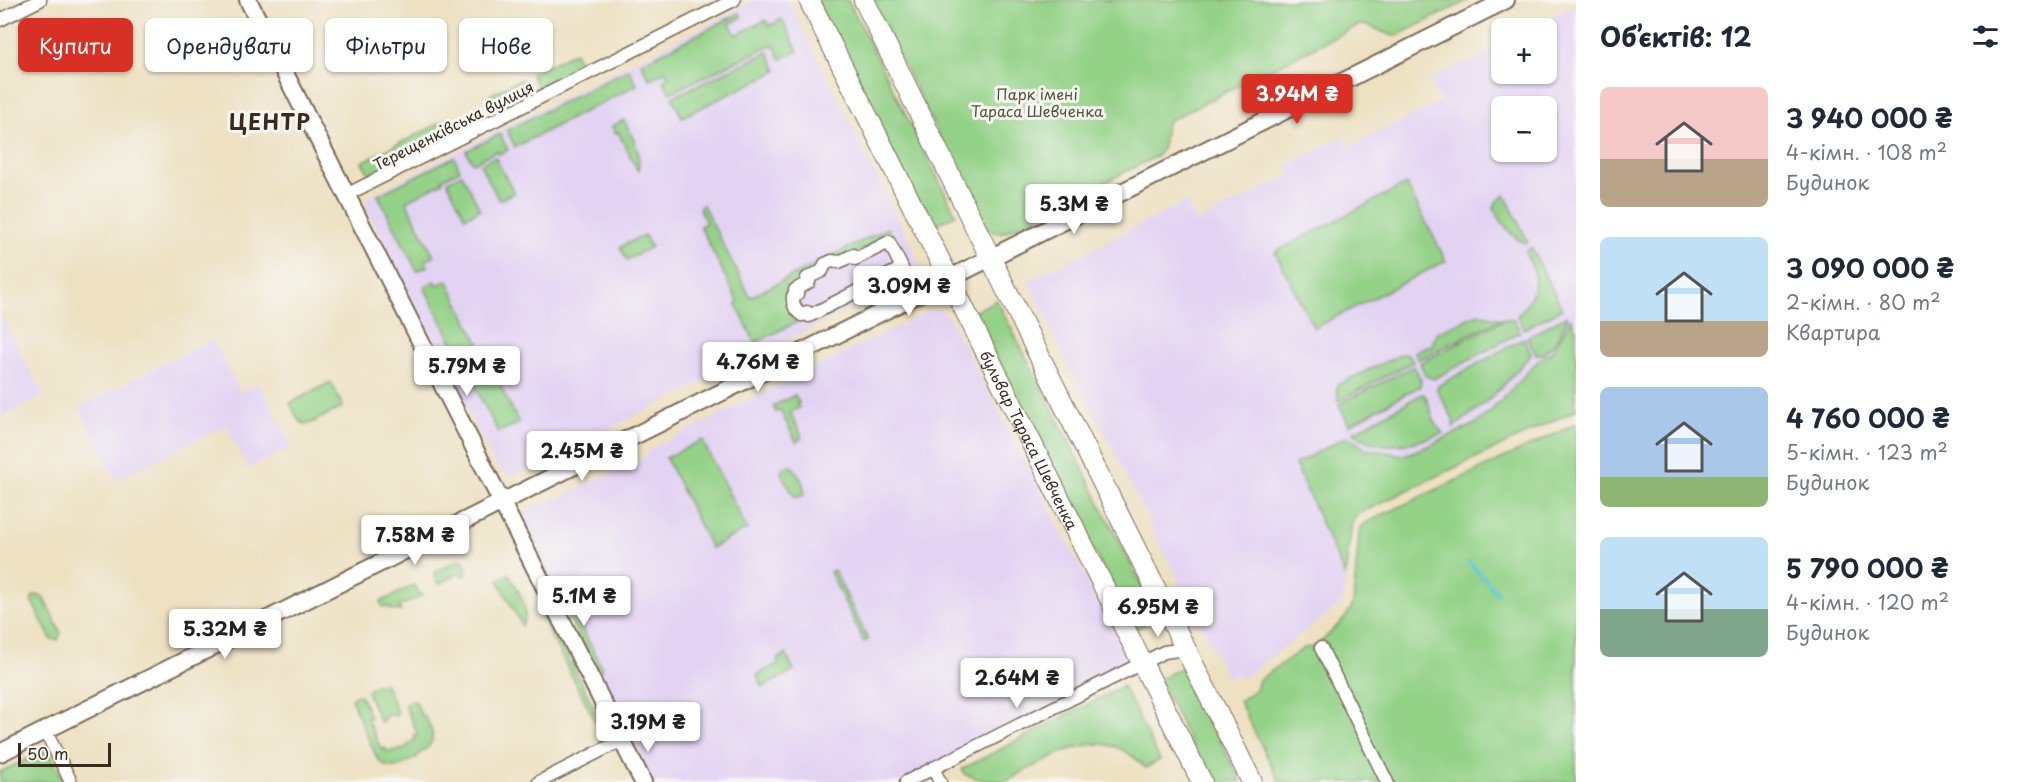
<!DOCTYPE html>
<html lang="uk">
<head>
<meta charset="utf-8">
<style>
	:root { --surface:#fff; --page:#f6f6f7; --text:#1f2937; --muted:#747a83; --accent:#d93025 }
	body { margin:0; font-family:"Playpen Sans",sans-serif; background:var(--page); color:var(--text); height:100vh; display:flex; flex-direction:column; font-size:22px; white-space:nowrap }
	* { box-sizing:border-box; margin:0 }
	p { font-size:20px; color:var(--muted) }
	.icon { flex:none; width:33px; height:33px; fill:none; stroke:currentColor; stroke-width:2; stroke-linecap:round; stroke-linejoin:round }
	.map { position:relative; flex:1; overflow:hidden }
	.side { display:flex; flex-direction:column; background:var(--surface); width:450px }
	.side>* { flex:none }
	.top-card { position:absolute; left:18px; top:18px; width:570px; height:54px; display:flex; gap:12px }
	.fabs { position:absolute; left:1491px; top:18px; display:grid; gap:12px }
	.fabs a { display:grid; place-items:center; width:66px; height:66px; border-radius:9px; background:var(--surface); box-shadow:0 2px 4px #0004; font-size:30px }
	.scale { position:absolute; left:18px; bottom:15px; width:93px; box-sizing:border-box; padding-left:6px; border:3px solid #3b2a1e; border-top:0; font-size:16px; line-height:21px; white-space:nowrap; color:#3b2a1e; -webkit-text-stroke:4px #f6f6f2; paint-order:stroke }
	.price { position:absolute; translate:-50% -51px; padding:0 14px; border-radius:6px; background:#fff; color:#222; font-size:20px; line-height:39px; filter:drop-shadow(0 2px 3px #0008) }
	.price::after { content:''; position:absolute; left:50%; top:36px; width:18px; height:14px; margin-left:-9px; background:inherit; clip-path:polygon(0 0,100% 0,50% 100%) }
	.price.current { background:var(--accent); color:#fff }
	ul { padding:0; list-style:none }
	li { display:flex; align-items:center; gap:18px; height:150px; padding:0 24px }
	li span { display:grid; place-items:center; flex:none; width:168px; height:120px; border-radius:9px; color:#555 }
	li>.icon { margin-inline-start:auto }
	span .icon { width:72px; height:72px; fill:#fffc; stroke-width:1 }
	li b { font-size:26px }
	h2 { display:flex; justify-content:space-between; align-items:center; height:72px; padding:0 24px; font-size:26px }
	.tag { padding:0 21px; border-radius:9px; background:var(--surface); box-shadow:0 2px 4px #0004; font-size:21px; line-height:54px }
	.tag.current { background:var(--accent); color:#fff }
	main { display:flex; flex:1; min-height:0 }
	.map>svg:first-child { display:block }
	.built { fill:#e3d3f3; fill-rule:evenodd }
	.green { fill:#94d288; stroke:#687e53; stroke-width:1.5 }
	.lines { fill:none; stroke-linecap:round; stroke-linejoin:round }
	.stream { stroke:#5fc8db; stroke-width:4 }
	.street-casing { stroke:#7a6a57; stroke-width:15 }
	.secondary-casing { stroke:#7a6a57; stroke-width:20 }
	.primary-casing { stroke:#7a6a57; stroke-width:22 }
	.street { stroke:#fff; stroke-width:12 }
	.secondary { stroke:#fff; stroke-width:16 }
	.primary { stroke:#fff; stroke-width:20 }
	.labels { text-anchor:middle; dominant-baseline:central; stroke-width:6; stroke-linejoin:round; paint-order:stroke }
	.park-label { font-size:15px; fill:#515438; stroke:#f6f6f2 }
	.street-label { font-size:15px; fill:#3b2a1e; stroke:#f6f6f2 }
	.district-label { font-size:21px; font-weight:bold; letter-spacing:1.5px; fill:#3b2a1e; stroke:#f6f6f2 }
</style>
</head>
<body>
<main>
<div class="map">
<svg width="1576" height="782" viewBox="0 0 1576 782">
	<rect width="100%" height="100%" fill="#f6f6f2"/>
	<filter id="ink" filterUnits="userSpaceOnUse"><feTurbulence type="fractalNoise" baseFrequency=".0167" numOctaves="2"/><feDisplacementMap in="SourceGraphic" scale="12" xChannelSelector="R" yChannelSelector="G"/><feConvolveMatrix kernelMatrix="1 2 1 2 8 2 1 2 1" color-interpolation-filters="sRGB"/></filter>
	<filter id="wash" filterUnits="userSpaceOnUse"><feTurbulence type="fractalNoise" baseFrequency=".008" numOctaves="4" result="noise"/><feDisplacementMap in="SourceGraphic" scale="24" xChannelSelector="R" yChannelSelector="G"/><feGaussianBlur stdDeviation="1.35" result="paint"/><feColorMatrix in="noise" values="0 0 0 0 0 0 0 0 0 0 0 0 0 0 0 0 0 1.4 0 .05"/><feComposite in="paint" operator="in"/></filter>
	<g filter="url(#wash)">
		<rect width="100%" height="100%" fill="#eee1c2"/>
		<!-- built -->
		<g class="built">
			<path d="M756 0H788L916 255 918 261 916 272 908 280 518 474 513 475 503 473 496 466 366 209 365 202 370 196Z"/>
			<path d="M1576 5V410L1358 514 1352 522 1350 529 1343 599 1339 606 1241 679 1237 674 1228 679 1081 386 1079 387 1028 280 1062 265 1186 201 1197 222 1291 175 1286 166 1343 137 1349 147 1440 102 1430 80 1464 62 1466 64 1501 46 1502 74H1546V28H1536L1547 23 1546 20ZM1502 106H1546V152H1502Z"/>
			<path d="M938 309 942 311 949 318 1128 657 1127 665 901 782H652L525 530 524 525 525 515 533 507 544 502 550 503 646 456 648 450 929 311Z"/>
			<path d="M0 313 44 396 0 418Z"/>
			<path d="M213 339 240 392 260 383 292 447 248 469 226 425 116 480 79 407Z"/>
		</g>
		<!-- green -->
		<g class="green">
			<path d="M816 0H848L956 215 930 227Z"/>
			<path d="M871 0H1469L1396 36C1383 35 1372 23 1359 25L1168 121C1162 132 1167 147 1157 156L1007 231C997 235 990 232 983 223Z"/>
			<path d="M740 13 742 17 730 24 736 35 766 20 769 26 782 19 798 51 781 59 773 44 670 93 663 80 668 78 666 71 649 79 641 63Z"/>
			<path d="M575 52 582 67 539 89 531 74Z"/>
			<path d="M768 52 777 71 682 117 672 97Z"/>
			<path d="M629 69 637 85 515 147 507 130Z"/>
			<path d="M522 79 529 93 496 110 489 95Z"/>
			<path d="M448 119 454 131 369 174 362 162Z"/>
			<path d="M624 120C632 137 642 151 638 171L618 132 615 133 612 126Z"/>
			<path d="M500 134 508 150 499 154 497 151 473 163 466 151Z"/>
			<path d="M454 157 460 170 442 179 443 182 406 201 434 256 425 261 428 266 417 271 378 195Z"/>
			<path d="M495 157 514 193 499 200 480 164Z"/>
			<path d="M462 174 480 210 465 217 447 181Z"/>
			<path d="M1406 184 1446 261 1314 328 1275 252Z"/>
			<path d="M1505 195 1528 242 1524 243C1510 235 1502 223 1494 209L1496 202Z"/>
			<path d="M703 205 750 297 888 228 892 237 835 261 793 296 809 316 755 343 736 304 738 302 700 226 706 223 699 208Z"/>
			<path d="M644 235 651 247 627 260 620 247Z"/>
			<path d="M1531 247 1562 309 1524 329 1517 316C1528 306 1538 286 1534 271 1532 265 1528 259 1525 253Z"/>
			<path d="M447 280 519 423 498 432 465 367 469 366 471 368 481 363 474 349 463 354 465 357 461 359 424 287 435 281 438 285Z"/>
			<path d="M997 300 1158 618 1134 630 973 312Z"/>
			<path d="M1478 314 1501 319 1418 360 1415 352 1427 346H1432L1436 333Z"/>
			<path d="M1566 316 1568 318 1555 342 1543 354H1536L1527 337Z"/>
			<path d="M1505 319H1513L1520 332 1434 379 1426 376 1420 363Z"/>
			<path d="M1571 319 1576 329V410L1358 514 1352 522 1345 576 1295 464 1346 437 1352 439 1365 449 1404 455 1426 447 1475 424 1490 412 1538 361 1552 351Z"/>
			<path d="M1524 338 1531 354C1508 382 1484 407 1453 427L1454 421 1437 390 1438 386Z"/>
			<path d="M1404 353 1409 355 1413 362 1338 401 1337 385Z"/>
			<path d="M1414 366 1421 380 1420 386 1349 425 1339 404Z"/>
			<path d="M331 382 343 407 309 424C297 425 295 412 290 403Z"/>
			<path d="M1422 394 1425 395C1431 408 1432 423 1443 433 1415 443 1379 455 1354 432Z"/>
			<path d="M795 395 799 403 797 404 799 408 790 412 801 434V439L796 441 780 410 776 412 773 406Z"/>
			<path d="M1576 424V782H1280L1239 701 1256 690 1259 680 1304 648 1313 647 1323 640 1345 618 1353 605 1359 534 1362 527 1367 522Z"/>
			<path d="M702 440 747 529 711 548 666 458Z"/>
			<path d="M789 465C797 469 806 486 804 495L795 498 781 473 782 469Z"/>
			<path d="M460 559 464 561C466 567 469 572 464 577L460 573 439 584 434 575 435 572Z"/>
			<path d="M834 570 868 640 864 642 830 572Z"/>
			<path d="M509 574C517 590 532 608 522 626L498 580Z"/>
			<path d="M414 585 422 596 400 606 399 608 401 611 393 610 388 607H383L380 602Z"/>
			<path d="M563 591 603 670 597 673 557 594Z"/>
			<path d="M35 595 43 597 61 633 58 640 51 639 32 602 31 599Z"/>
			<path d="M543 606 600 720V730L541 617Z"/>
			<path d="M786 654 794 671 763 687 757 675 779 663 777 659Z"/>
			<path d="M1183 667 1241 782H1210L1159 679Z"/>
			<path d="M382 683 386 685 398 714 395 716 387 714 383 721 380 722 367 692 370 688Z"/>
			<path d="M1123 686 1160 760 1145 768C1106 724 1067 750 1024 771 1018 774 1011 780 1004 782 990 782 976 779 964 774L962 769Z"/>
			<path d="M357 695 361 696 370 717 367 719 382 751 385 748 387 751C404 750 403 751 415 739L414 735H418L405 706V703L412 700 416 702 421 715 425 717C430 726 437 737 428 747 423 752 420 751 417 757 401 766 390 774 377 758L351 699Z"/>
			<path d="M44 751 51 755 64 782H0V772Z"/>
		</g>
		<g class="lines">
			<!-- stream -->
			<g class="stream">
				<path d="M1469 562 1493 588"/>
				<path d="M1494 589 1498 594"/>
			</g>
		</g>
	</g>
	<g filter="url(#ink)">
		<g class="lines">
			<!-- street casing -->
			<g class="street-casing">
				<g id="street">
					<path d="M0 20 40 0"/>
					<path d="M346 195 734 0"/>
					<path d="M889 242 902 268 809 316 807 312 802 315C795 310 792 304 793 296L797 294 795 290 809 282 807 278 822 271 825 264 832 261 839 262 853 255 855 259Z"/>
					<path d="M1321 648 1387 782"/>
					<path d="M45 730 71 782"/>
					<path d="M933 768 940 782"/>
					<path d="M539 782 622 740"/>
					<path d="M906 782 1164 652 1185 649"/>
				</g>
			</g>
			<!-- secondary casing -->
			<g class="secondary-casing">
				<g id="secondary">
					<path d="M248 0 643 782"/>
					<path d="M0 753 1506 0"/>
				</g>
			</g>
			<!-- primary casing -->
			<g class="primary-casing">
				<g id="primary">
					<path id="s1" d="M809 0 1202 782"/>
					<path d="M864 0 990 257 1252 782"/>
				</g>
			</g>
			<!-- street -->
			<use href="#street" class="street"/>
			<!-- secondary -->
			<use href="#secondary" class="secondary"/>
			<!-- primary -->
			<use href="#primary" class="primary"/>
		</g>
	</g>
	<g class="labels">
		<!-- park labels -->
		<g class="park-label">
			<text x="1037" y="93">Парк імені<tspan x="1037" dy="17">Тараса Шевченка</tspan></text>
		</g>
		<!-- street labels -->
		<g class="street-label">
			<text transform="translate(453 125) rotate(-27)">Терещенківська вулиця</text>
			<text stroke="none"><textPath href="#s1" startOffset="492">бульвар Тараса Шевченка</textPath></text>
		</g>
		<!-- district labels -->
		<g class="district-label">
			<text x="270" y="121">ЦЕНТР</text>
		</g>
	</g>
</svg>
<div class="fabs">
<a>+</a>
<a>−</a>
</div>
<div class="scale">50 m</div>
<b class="price current" style="left:1297px;top:125px">3.94M ₴</b>
<b class="price" style="left:1074px;top:235px">5.3M ₴</b>
<b class="price" style="left:909px;top:317px">3.09M ₴</b>
<b class="price" style="left:758px;top:393px">4.76M ₴</b>
<b class="price" style="left:467px;top:397px">5.79M ₴</b>
<b class="price" style="left:582px;top:482px">2.45M ₴</b>
<b class="price" style="left:415px;top:566px">7.58M ₴</b>
<b class="price" style="left:584px;top:627px">5.1M ₴</b>
<b class="price" style="left:1158px;top:638px">6.95M ₴</b>
<b class="price" style="left:225px;top:660px">5.32M ₴</b>
<b class="price" style="left:1017px;top:709px">2.64M ₴</b>
<b class="price" style="left:648px;top:753px">3.19M ₴</b>
<div class="top-card">
<a class="tag current">Купити</a>
<a class="tag">Орендувати</a>
<a class="tag">Фільтри</a>
<a class="tag">Нове</a>
</div>
</div>
<section class="side">
<h2>Об’єктів: 12<svg class="icon" aria-label="filters" viewBox="0 0 24 24"><path d="M4 7h16M4 17h16"/><circle cx="9" cy="7" r="2"/><circle cx="15" cy="17" r="2"/></svg></h2>
<ul>
<li><span style="background:linear-gradient(#f6c9c9 60%,#b9a48a 0)"><svg class="icon" aria-label="home" viewBox="0 0 24 24"><path d="M3 11l9-7 9 7M6 9v11h12V9"/></svg></span><div><b>3 940 000 ₴</b><p>4-кімн. · 108 m²</p><p>Будинок</p></div></li>
<li><span style="background:linear-gradient(#bfe0f5 70%,#b9a48a 0)"><svg class="icon" aria-label="home" viewBox="0 0 24 24"><path d="M3 11l9-7 9 7M6 9v11h12V9"/></svg></span><div><b>3 090 000 ₴</b><p>2-кімн. · 80 m²</p><p>Квартира</p></div></li>
<li><span style="background:linear-gradient(#a9c7e8 75%,#8fb573 0)"><svg class="icon" aria-label="home" viewBox="0 0 24 24"><path d="M3 11l9-7 9 7M6 9v11h12V9"/></svg></span><div><b>4 760 000 ₴</b><p>5-кімн. · 123 m²</p><p>Будинок</p></div></li>
<li><span style="background:linear-gradient(#bfe0f5 60%,#7fa58c 0)"><svg class="icon" aria-label="home" viewBox="0 0 24 24"><path d="M3 11l9-7 9 7M6 9v11h12V9"/></svg></span><div><b>5 790 000 ₴</b><p>4-кімн. · 120 m²</p><p>Будинок</p></div></li>
</ul>
</section>
</main>
</body>
</html>
